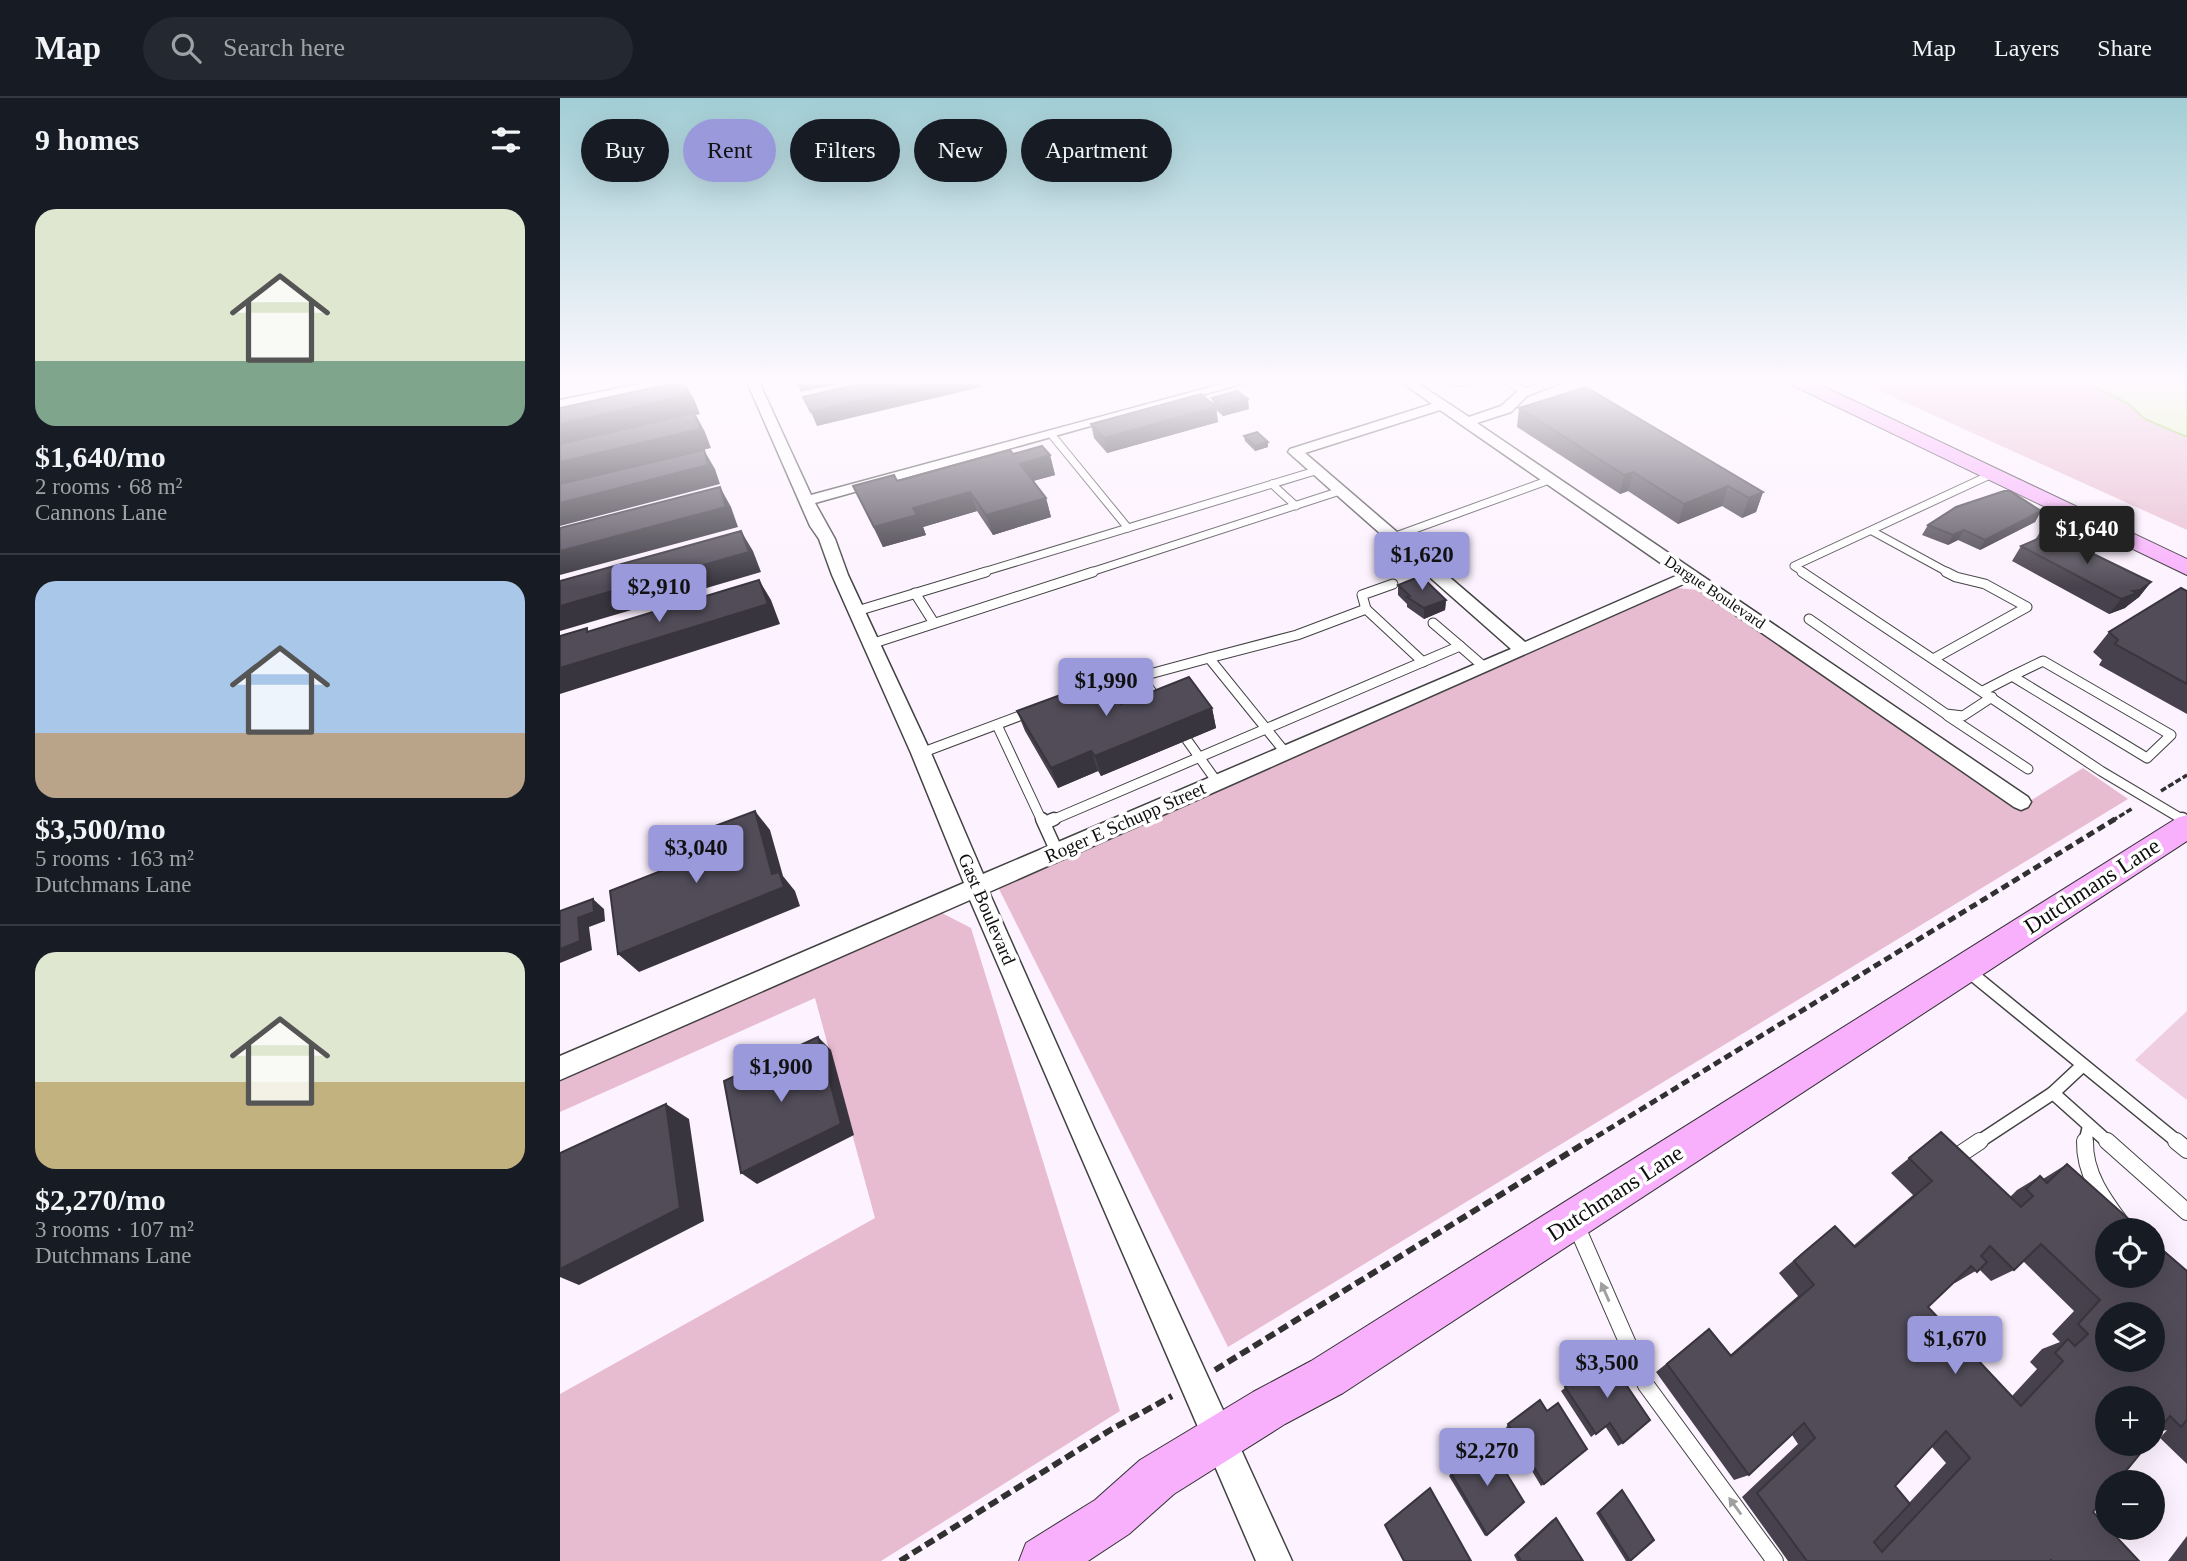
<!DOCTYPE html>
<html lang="en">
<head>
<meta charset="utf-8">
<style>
	:root { --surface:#171b24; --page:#242831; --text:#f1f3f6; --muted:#9ea1a6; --line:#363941; --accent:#9999db }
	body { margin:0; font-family:"Times New Roman",serif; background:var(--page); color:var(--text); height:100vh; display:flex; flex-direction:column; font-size:26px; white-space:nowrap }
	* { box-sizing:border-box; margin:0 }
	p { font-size:23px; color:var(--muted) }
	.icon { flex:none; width:38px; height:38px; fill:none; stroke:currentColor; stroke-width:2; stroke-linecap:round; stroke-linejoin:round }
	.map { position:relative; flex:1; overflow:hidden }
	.drawer { display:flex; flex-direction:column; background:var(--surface); width:560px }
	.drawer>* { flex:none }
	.top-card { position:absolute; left:21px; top:21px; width:665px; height:63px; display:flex; gap:14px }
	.fabs { position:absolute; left:1535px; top:1120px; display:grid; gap:14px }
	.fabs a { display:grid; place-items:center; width:70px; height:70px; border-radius:50%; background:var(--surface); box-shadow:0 7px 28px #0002; font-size:35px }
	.price { position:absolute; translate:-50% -60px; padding:0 16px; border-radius:7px; background:var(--accent); color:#111; font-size:23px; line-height:46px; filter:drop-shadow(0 2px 4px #0008) }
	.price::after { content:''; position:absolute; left:50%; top:42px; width:21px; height:16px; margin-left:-10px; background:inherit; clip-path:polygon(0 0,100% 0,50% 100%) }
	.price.current { background:#222; color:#fff }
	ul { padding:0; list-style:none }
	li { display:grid; align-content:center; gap:14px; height:371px; padding:0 35px }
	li+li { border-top:2px solid var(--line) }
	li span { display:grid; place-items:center; height:217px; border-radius:21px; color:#555 }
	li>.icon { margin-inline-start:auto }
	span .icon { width:126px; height:126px; fill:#fffc; stroke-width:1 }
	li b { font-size:30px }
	h2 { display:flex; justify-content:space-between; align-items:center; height:84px; padding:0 35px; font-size:30px }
	.pill { padding:0 24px; border-radius:32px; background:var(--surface); box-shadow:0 7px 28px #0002; font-size:24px; line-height:63px }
	.pill.current { background:var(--accent); color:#111 }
	header { display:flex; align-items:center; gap:42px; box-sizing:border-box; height:98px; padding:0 35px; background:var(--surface); border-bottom:2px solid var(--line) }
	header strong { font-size:33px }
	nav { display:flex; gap:38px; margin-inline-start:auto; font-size:24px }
	.search { width:490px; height:63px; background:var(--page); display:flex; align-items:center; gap:18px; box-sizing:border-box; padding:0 24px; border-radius:38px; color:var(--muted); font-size:26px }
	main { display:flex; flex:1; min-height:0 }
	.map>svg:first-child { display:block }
	.green { fill:#e8bcd0 }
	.pitch { fill:#f0cee2 }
	.water { fill:#daf4b8; stroke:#8bc942; stroke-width:2 }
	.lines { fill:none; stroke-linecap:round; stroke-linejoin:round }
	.lane-far3-casing { stroke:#424242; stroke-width:9 }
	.lane-far2-casing { stroke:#424242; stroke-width:11 }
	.lane-far1-casing { stroke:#424242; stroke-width:15 }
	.lane-casing { stroke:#424242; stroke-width:18 }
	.street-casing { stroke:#424242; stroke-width:3 }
	.secondary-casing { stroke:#313131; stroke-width:2 }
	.path-far2 { stroke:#313131; stroke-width:3.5; stroke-dasharray:6 2.5; stroke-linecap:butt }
	.path-far1 { stroke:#313131; stroke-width:5; stroke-dasharray:8 4.5; stroke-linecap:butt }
	.path { stroke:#313131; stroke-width:6; stroke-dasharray:10 5; stroke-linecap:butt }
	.lane-far3 { stroke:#fff; stroke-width:7 }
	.lane-far2 { stroke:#fff; stroke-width:9 }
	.lane-far1 { stroke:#fff; stroke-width:12 }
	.lane { stroke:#fff; stroke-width:16 }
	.street { fill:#fff; fill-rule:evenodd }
	.secondary { fill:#f8b0fc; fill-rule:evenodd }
	.wall { fill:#46414c; fill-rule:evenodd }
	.shaded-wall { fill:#39353e }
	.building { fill:#514c58; stroke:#39353e; stroke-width:2; fill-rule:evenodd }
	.oneway { fill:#9f9f9f }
	.labels { text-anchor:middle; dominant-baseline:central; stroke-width:7; stroke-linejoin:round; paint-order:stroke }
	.far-street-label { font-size:16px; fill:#0f0f0f; stroke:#fff }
	.street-label { font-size:19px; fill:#0f0f0f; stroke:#fff }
	.near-street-label { font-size:23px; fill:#0f0f0f; stroke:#fff }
</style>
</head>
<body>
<header>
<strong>Map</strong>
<div class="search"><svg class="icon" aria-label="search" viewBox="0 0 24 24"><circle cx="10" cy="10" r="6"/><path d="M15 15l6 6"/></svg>Search here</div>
<nav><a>Map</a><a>Layers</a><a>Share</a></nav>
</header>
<main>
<section class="drawer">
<h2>9 homes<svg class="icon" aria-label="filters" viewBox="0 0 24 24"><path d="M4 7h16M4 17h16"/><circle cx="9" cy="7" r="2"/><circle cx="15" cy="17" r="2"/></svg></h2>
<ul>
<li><span style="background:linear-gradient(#dfe7d0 70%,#7fa58c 0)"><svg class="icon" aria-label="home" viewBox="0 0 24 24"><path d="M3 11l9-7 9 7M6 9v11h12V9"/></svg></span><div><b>$1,640/mo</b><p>2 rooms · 68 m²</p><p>Cannons Lane</p></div></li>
<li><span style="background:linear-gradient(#a9c7e8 70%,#b9a48a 0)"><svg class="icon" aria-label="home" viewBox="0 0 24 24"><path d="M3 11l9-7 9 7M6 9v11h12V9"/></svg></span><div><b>$3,500/mo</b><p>5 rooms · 163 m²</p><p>Dutchmans Lane</p></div></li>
<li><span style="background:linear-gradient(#dfe7d0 60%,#c2b280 0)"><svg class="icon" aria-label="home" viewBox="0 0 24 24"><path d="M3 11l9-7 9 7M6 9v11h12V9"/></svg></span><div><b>$2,270/mo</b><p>3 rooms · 107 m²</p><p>Dutchmans Lane</p></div></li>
</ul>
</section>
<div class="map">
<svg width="1627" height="1463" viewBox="0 0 1627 1463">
	<rect width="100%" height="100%" fill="#fdf2ff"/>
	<!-- green -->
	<g class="green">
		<path d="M1300 284H1627V432Z"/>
		<path d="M1117 490 1150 493 1462 708 1523 670 1568 701 668 1249 434 781Z"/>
		<path d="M380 814 411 830 560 1313 321 1463H0V1296L315 1120 255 900 0 1014V979Z"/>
	</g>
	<!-- pitch -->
	<path class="pitch" d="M1627 913V1002L1575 962Z"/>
	<!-- water -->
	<path class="water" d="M1526 284 1627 285V339L1585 321 1567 305Z"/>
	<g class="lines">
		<!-- lane-far3 casing -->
		<g class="lane-far3-casing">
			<g id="lane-far3">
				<path d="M893 284H907"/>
				<path d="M949 284 965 294"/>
				<path d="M491 336 568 430"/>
				<path d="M712 386 736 408"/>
				<path d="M1312 433 1389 475"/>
				<path d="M833 439 992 381"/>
				<path d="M420 475 755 373"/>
				<path d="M528 475 780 393"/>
				<path d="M1245 475 1234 468 1432 376"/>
			</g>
		</g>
		<!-- lane-far2 casing -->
		<g class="lane-far2-casing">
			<g id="lane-far2">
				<path d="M1242 474 1541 673 1625 723"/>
				<path d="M355 495 374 525"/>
				<path d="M806 511 802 497 833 486"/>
				<path d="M297 513 426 474"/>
				<path d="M1249 521 1386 616 1403 618 1432 599"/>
				<path d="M873 525 900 548"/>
				<path d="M311 546 533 474"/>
				<path d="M649 560 737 537 806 511 863 564"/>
				<path d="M1375 560 1467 509 1425 486 1396 479 1386 474"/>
				<path d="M1483 563 1611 637 1587 660 1452 578Z"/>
				<path d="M580 578 599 604"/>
				<path d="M534 591 649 560 725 654"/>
				<path d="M1423 593 1452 578"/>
				<path d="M1388 618 1468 671"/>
				<path d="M437 627 482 723"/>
				<path d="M627 642 657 684"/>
				<path d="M361 655 470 614"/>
				<path d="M490 723 900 548 923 568"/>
			</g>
		</g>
		<!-- lane-far1 casing -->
		<g class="lane-far1-casing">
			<g id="lane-far1">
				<path d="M482 721 497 754"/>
				<path d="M1622 721 1627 724"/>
				<path d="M485 725 494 721"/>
				<path d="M1407 872 1619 1045"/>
				<path d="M1523 967 1493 995 1549 1045"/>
				<path d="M1417 1045 1493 995"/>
				<path d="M1525 1045 1529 1028"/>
			</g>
		</g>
		<!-- lane casing -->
		<g class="lane-casing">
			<g id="lane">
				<path d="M1525 1043C1524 1078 1546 1105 1566 1132"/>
				<path d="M1547 1043 1627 1114"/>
				<path d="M1616 1043 1627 1052"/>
				<path d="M1402 1055 1420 1043"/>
				<path d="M1016 1127 1086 1287 1215 1463"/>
			</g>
		</g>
		<!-- street casing -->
		<g class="street-casing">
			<g id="street">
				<path d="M89 284H112L106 288 0 310V302Z"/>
				<path d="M187 284H199L251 397 669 284H688L255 405 275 441 288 477 371 655 423 776 951 551 728 354 730 351 872 306 842 284H856L909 319 941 308 959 292 984 284H1002L967 298 951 314 917 325 1468 699 1471 704 1468 709 1461 712 1454 709 1128 484 429 794 534 1030 732 1463H696L410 802 0 982V958L404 785 351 655 272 477 259 441 250 428ZM880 312 1118 477 965 544 745 355Z"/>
			</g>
		</g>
		<!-- secondary casing -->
		<g class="secondary-casing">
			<g id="secondary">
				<path d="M1231 284H1254L1627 461V477L1234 288Z"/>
				<path d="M1627 717V743L783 1295 725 1326 614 1396 569 1436 528 1463H459L466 1445 535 1402 580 1362 693 1294 751 1263 1617 720Z"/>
			</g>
		</g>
		<!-- path-far2 -->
		<g class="path-far2">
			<path d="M1601 693 1627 677"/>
			<path d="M1552 723 1573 710"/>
		</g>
		<!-- path-far1 -->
		<path class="path-far1" d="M1026 1045 1555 721"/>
		<!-- path -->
		<g class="path">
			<path d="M655 1272 1028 1043"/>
			<path d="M340 1463 552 1331 612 1298"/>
		</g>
		<!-- lane-far3 -->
		<use href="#lane-far3" class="lane-far3"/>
		<!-- lane-far2 -->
		<use href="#lane-far2" class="lane-far2"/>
		<!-- lane-far1 -->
		<use href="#lane-far1" class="lane-far1"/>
		<!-- lane -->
		<use href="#lane" class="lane"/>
		<!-- street -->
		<use href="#street" class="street"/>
		<!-- secondary -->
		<use href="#secondary" class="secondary"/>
	</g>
	<!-- wall -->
	<g class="wall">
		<path d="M652 300 689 311 663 318 656 312 658 324 547 355 534 340 531 326 653 307Z"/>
		<path d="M959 310 1203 394 1196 414 1182 420 1162 408 1118 426 1068 393 1060 396 957 329Z"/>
		<path d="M684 338 708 344V349L695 353 685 343Z"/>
		<path d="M453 356 490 357 495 377 473 383 486 400 491 419 433 437 417 413 363 429 366 437 323 449 293 388 337 383Z"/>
		<path d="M1481 413 1475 424 1420 452 1398 442 1388 447 1362 437 1368 427Z"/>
		<path d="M1482 431 1591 484 1579 499 1565 510 1549 516 1452 463 1461 448 1475 442Z"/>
		<path d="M838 487 886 502 885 512 864 521 847 509V506L838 497Z"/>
		<path d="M1627 493V616L1539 567 1542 562 1533 554 1549 534Z"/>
		<path d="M561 606 652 610 656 630 541 678 538 673 498 690 465 633 457 613Z"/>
		<path d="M1381 1034 1450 1099 1457 1092 1480 1078 1483 1081 1507 1066 1627 1173V1366L1600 1340 1607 1332 1597 1334 1533 1414 1579 1463H1228L1182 1399 1238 1346 1232 1337 1189 1377 1174 1382 1096 1274 1149 1231 1170 1257 1238 1198 1219 1175 1227 1168 1275 1128 1293 1148 1353 1097 1331 1075ZM1463 1163 1514 1213 1492 1236 1500 1244 1482 1251 1470 1264 1477 1271 1452 1298 1368 1209 1394 1184 1395 1185 1419 1171 1431 1183 1454 1172ZM1372 1349 1386 1365 1349 1405 1335 1388Z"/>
		<path d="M1046 1257 1063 1345 1058 1348 1045 1328 1031 1339 1001 1293Z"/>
		<path d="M948 1326 984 1386 981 1388 946 1330Z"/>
		<path d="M891 1375 927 1437 925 1438 889 1378Z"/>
		<path d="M1062 1392 1070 1463H1066L1036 1415 1060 1394Z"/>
		<path d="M996 1420 1023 1463H957L954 1457 992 1422Z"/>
		<path d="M1627 1438V1463H1608Z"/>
	</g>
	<!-- shaded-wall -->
	<g class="shaded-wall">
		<path d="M124 284 134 301 140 316 136 317 145 334 151 350 0 386V326Z"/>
		<path d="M236 284H287L241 294Z"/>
		<path d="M378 284H419L421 289 257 328 251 314Z"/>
		<path d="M688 301 689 311 663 318 662 309Z"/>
		<path d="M656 309 658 324 547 355 544 340Z"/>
		<path d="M708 344V349L695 353V348Z"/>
		<path d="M144 352 155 371 160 386 0 428V405Z"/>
		<path d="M490 357 495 377 466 385 460 366Z"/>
		<path d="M1073 374 1068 393 1060 396 1064 377Z"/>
		<path d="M1168 388 1162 408 1118 426 1124 406Z"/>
		<path d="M160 389 171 409 178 429 0 477V453Z"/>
		<path d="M410 394 417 413 363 429 366 437 323 449 314 429 353 410Z"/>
		<path d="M1203 394 1196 414 1182 420 1189 400Z"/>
		<path d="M486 400 491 419 433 437 426 417Z"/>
		<path d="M1481 413 1475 424 1420 452 1425 442Z"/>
		<path d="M1404 432 1398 442 1388 447 1393 437Z"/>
		<path d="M181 433 193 453 201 474 0 533V508Z"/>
		<path d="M199 482 211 502 220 526 0 596V570Z"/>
		<path d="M1591 484 1579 499 1568 507 1580 492Z"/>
		<path d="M1577 495 1565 510 1549 516 1561 501Z"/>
		<path d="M886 502 885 512 864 521V510Z"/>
		<path d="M652 610 656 630 541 678 535 658Z"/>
		<path d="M531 653 538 673 498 690 491 670Z"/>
		<path d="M195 713 210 732 223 778 235 793 240 808 79 874 58 856 212 776Z"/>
		<path d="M33 801 44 811 45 823 29 829 32 852 0 865V851L18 820Z"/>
		<path d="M258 939 271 952 294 1037 197 1086 181 1075Z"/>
		<path d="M106 1006 129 1021 144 1123 19 1187 0 1179V1171Z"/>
	</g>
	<!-- building -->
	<g class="building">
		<path d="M119 284H124L129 297 0 326V310Z"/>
		<path d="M309 284H378L251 314 243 299Z"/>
		<path d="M1026 289 1203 394 1189 400 1168 388 1124 406 1073 374 1064 377 959 310Z"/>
		<path d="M677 293 688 301 662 309 652 300Z"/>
		<path d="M641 296 656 309 544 340 531 326Z"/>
		<path d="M134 315 140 331 0 364V346Z"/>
		<path d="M697 334 708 344 695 348 684 338Z"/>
		<path d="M482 348 490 357 460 366 486 400 426 417 410 394 353 410 357 417 314 429 293 388 334 377 337 383 450 352 453 356Z"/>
		<path d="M144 352 148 367 0 405V386Z"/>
		<path d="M160 389 166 409 0 453V430Z"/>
		<path d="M1444 393H1450L1481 413 1425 442 1404 432 1393 437 1368 427 1396 409Z"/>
		<path d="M1482 431 1591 484 1580 492 1573 493 1577 495 1561 501 1461 448 1487 437 1481 434Z"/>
		<path d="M181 433 189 454 0 508V483Z"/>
		<path d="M861 478 886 502 864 510 847 499 850 498 838 487Z"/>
		<path d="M199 482 208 506 0 570V538L27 530V534Z"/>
		<path d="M1621 490 1627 493V586L1555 546 1558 542 1549 534Z"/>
		<path d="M629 579 652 610 535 658 531 653 491 670 457 613 544 581 561 606Z"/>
		<path d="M195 713 212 776 219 774 224 789 58 856 50 793 147 755 142 733Z"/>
		<path d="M33 801 34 814 18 820 20 843 0 851V813Z"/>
		<path d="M258 939 281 1026 181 1075 164 983Z"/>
		<path d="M106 1006 120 1110 0 1171V1055Z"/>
		<path d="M1381 1034 1461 1109 1473 1098 1466 1091 1480 1078 1487 1085 1507 1066 1581 1132H1547V1178H1592V1143L1627 1173V1322L1621 1329 1610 1318 1592 1340V1300H1547V1346H1588L1557 1384H1547V1396L1533 1414 1579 1463H1492L1491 1462 1490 1463H1247L1197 1395 1255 1340 1244 1325 1189 1377 1107 1266 1149 1231 1171 1258 1254 1187 1234 1163 1242 1156 1275 1128 1295 1149 1372 1083 1349 1060ZM1481 1146 1540 1202 1518 1226 1528 1236 1515 1248 1508 1241 1495 1255 1503 1263 1461 1308 1368 1209 1411 1168 1417 1174 1427 1164 1421 1158 1430 1148 1454 1172ZM1547 1216H1592V1262H1547ZM1386 1333 1410 1360 1322 1454 1314 1444 1350 1406 1335 1388Z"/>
		<path d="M1046 1257 1090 1322 1063 1345 1050 1325 1036 1336 1005 1289Z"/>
		<path d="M980 1302 987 1313 998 1305 1027 1351 984 1386 948 1326Z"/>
		<path d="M928 1345 964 1404 927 1437 891 1375Z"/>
		<path d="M870 1390 911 1463H844L825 1427Z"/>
		<path d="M1062 1392 1094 1442 1070 1463 1039 1414Z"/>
		<path d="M996 1420 1023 1463H961L957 1456Z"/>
	</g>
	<!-- one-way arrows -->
	<defs><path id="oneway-solid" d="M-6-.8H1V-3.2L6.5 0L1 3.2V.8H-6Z" transform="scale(1.75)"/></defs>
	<g class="oneway">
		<use href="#oneway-solid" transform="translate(1045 1194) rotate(-114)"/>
		<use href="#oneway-solid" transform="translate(1175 1408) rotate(-126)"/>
	</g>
	<!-- sky -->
	<linearGradient id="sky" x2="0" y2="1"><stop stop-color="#a2ced5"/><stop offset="0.58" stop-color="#fef9ff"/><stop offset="1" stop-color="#fef9ff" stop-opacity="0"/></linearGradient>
	<rect width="1627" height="489" fill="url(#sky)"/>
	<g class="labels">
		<!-- far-street labels -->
		<g class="far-street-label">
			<text transform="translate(1155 494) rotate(34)">Dargue Boulevard</text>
		</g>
		<!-- street labels -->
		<g class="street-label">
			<text transform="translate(565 724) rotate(-24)">Roger E Schupp Street</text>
			<text transform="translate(427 811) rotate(67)">Gast Boulevard</text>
		</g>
		<!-- near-street labels -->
		<g class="near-street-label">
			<text transform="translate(1532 788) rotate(-33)">Dutchmans Lane</text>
			<text transform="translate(1055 1095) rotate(-33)">Dutchmans Lane</text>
		</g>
	</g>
</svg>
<div class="fabs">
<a><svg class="icon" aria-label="locate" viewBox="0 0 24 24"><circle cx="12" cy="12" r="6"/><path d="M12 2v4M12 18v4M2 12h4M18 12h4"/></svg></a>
<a><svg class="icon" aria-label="layers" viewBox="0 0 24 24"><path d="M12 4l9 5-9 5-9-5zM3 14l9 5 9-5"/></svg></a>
<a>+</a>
<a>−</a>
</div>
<b class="price current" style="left:1527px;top:468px">$1,640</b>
<b class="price" style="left:862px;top:494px">$1,620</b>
<b class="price" style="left:99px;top:526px">$2,910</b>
<b class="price" style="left:546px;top:620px">$1,990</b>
<b class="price" style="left:136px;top:787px">$3,040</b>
<b class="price" style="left:221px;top:1006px">$1,900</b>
<b class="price" style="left:1395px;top:1278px">$1,670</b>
<b class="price" style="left:1047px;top:1302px">$3,500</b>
<b class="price" style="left:927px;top:1390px">$2,270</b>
<div class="top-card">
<a class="pill">Buy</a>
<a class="pill current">Rent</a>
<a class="pill">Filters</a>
<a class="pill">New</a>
<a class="pill">Apartment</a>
</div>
</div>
</main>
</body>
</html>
